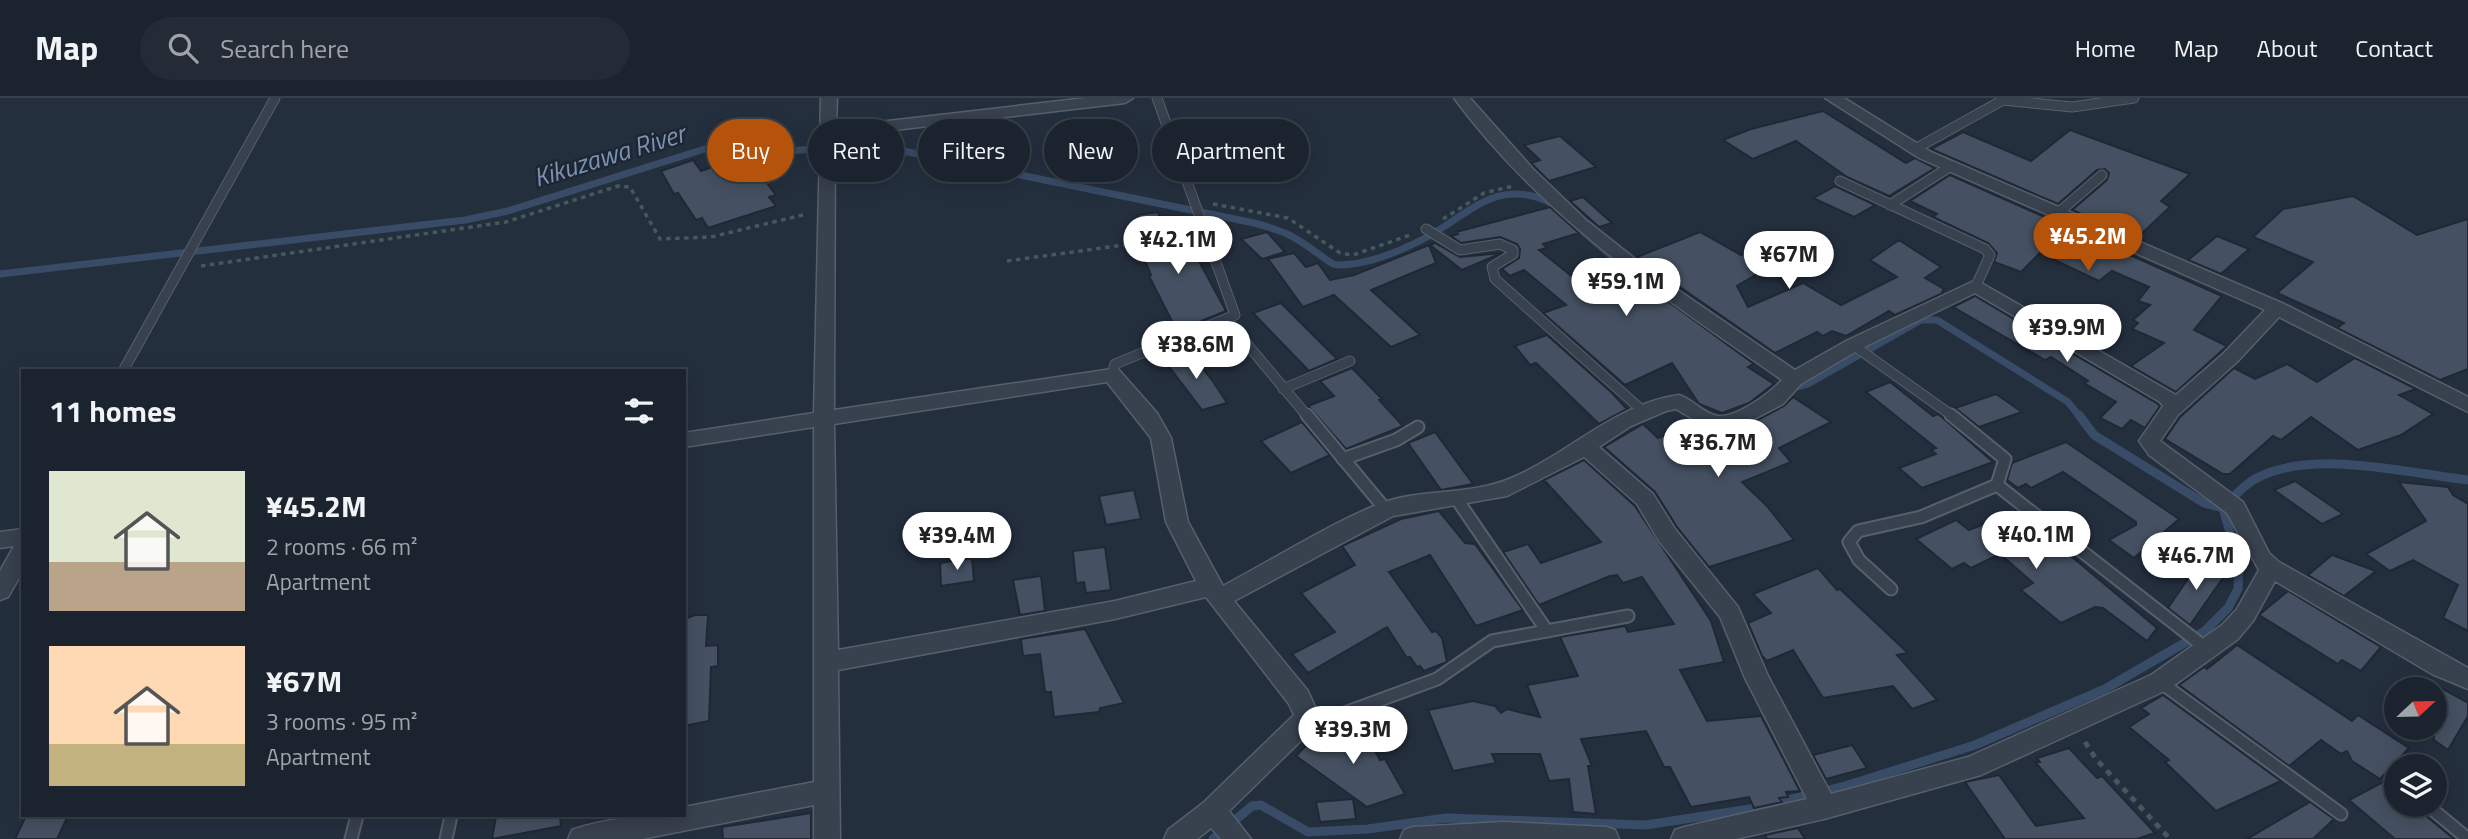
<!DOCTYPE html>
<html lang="en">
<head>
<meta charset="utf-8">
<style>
	:root { --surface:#1b232e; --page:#242b36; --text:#f1f3f6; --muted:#a0a4aa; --line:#39404a; --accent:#b45309 }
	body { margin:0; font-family:"Titillium Web",sans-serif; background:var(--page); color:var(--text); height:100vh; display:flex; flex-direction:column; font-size:26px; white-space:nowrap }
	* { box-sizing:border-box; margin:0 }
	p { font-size:23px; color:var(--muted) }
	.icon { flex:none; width:38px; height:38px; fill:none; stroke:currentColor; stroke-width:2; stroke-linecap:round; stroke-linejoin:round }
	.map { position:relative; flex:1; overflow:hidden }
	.panel { position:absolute; left:21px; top:271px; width:665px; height:448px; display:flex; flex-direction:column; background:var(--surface); border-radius:0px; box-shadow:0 4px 18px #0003,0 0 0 2px var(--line) }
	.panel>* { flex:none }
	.top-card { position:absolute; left:707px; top:21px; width:665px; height:63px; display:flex; gap:14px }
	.needle { width:46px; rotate:68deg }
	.buttons { position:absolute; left:2384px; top:579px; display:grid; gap:14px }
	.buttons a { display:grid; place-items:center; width:63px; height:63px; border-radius:50%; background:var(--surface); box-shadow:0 4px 18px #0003,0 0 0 2px var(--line); font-size:35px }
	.price { position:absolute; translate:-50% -60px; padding:0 16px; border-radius:24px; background:#fff; color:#222; font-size:23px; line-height:46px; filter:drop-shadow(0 2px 4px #0008) }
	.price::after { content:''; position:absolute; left:50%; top:42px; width:21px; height:16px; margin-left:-10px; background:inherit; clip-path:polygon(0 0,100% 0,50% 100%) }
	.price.active { background:var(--accent); color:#fff }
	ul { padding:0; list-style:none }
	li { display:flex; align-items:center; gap:21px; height:175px; padding:0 28px }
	li span { display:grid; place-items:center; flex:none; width:196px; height:140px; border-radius:0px; color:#555 }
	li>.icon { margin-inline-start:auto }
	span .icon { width:84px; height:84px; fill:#fffc; stroke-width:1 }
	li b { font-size:30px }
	h2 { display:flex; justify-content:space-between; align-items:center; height:84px; padding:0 28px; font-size:30px }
	.chip { padding:0 24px; border-radius:32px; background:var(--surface); box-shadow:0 4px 18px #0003,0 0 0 2px var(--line); font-size:24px; line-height:63px }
	.chip.active { background:var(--accent); color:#fff }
	header { display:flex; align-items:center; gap:42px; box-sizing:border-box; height:98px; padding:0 35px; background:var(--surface); border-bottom:2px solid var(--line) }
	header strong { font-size:33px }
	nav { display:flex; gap:38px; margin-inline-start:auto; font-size:24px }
	.search { width:490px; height:63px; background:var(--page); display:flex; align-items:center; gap:18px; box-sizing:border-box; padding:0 24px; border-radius:38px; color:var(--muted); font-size:26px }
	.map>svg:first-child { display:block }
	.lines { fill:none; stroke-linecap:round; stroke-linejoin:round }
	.stream-far1 { stroke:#394c67; stroke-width:7 }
	.stream { stroke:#394c67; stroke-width:9 }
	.building { fill:#455162; stroke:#1f2835; stroke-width:2 }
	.service-far1-casing { stroke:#565f6c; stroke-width:11 }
	.service-casing { stroke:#565f6c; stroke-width:15 }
	.minor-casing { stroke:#565f6c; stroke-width:3 }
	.path-far1 { stroke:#44595c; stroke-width:3.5; stroke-dasharray:4.5 4.5; stroke-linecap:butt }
	.path { stroke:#44595c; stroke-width:5; stroke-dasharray:6 6; stroke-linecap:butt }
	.service-far1 { stroke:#38414e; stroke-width:9 }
	.service { stroke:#38414e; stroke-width:11 }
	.minor { fill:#38414e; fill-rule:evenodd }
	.labels { text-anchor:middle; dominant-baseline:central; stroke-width:5; stroke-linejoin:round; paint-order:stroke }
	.water-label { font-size:26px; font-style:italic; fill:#7c92b1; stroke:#1d2633 }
</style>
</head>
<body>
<header>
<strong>Map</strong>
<div class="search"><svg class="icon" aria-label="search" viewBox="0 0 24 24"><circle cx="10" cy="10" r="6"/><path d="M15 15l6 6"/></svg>Search here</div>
<nav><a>Home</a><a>Map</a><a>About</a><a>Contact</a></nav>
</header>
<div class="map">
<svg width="2468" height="741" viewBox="0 0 2468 741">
	<rect width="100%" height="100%" fill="#242f3e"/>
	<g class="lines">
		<!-- stream-far1 -->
		<g class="stream-far1">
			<path d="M0 176 465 122 508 113 749 37 774 51 786 53 874 47 1254 125C1285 133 1294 138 1320 157 1326 161 1331 167 1338 167 1368 167 1403 152 1429 138 1471 114 1498 80 1549 104L1644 186 1693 219"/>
			<path d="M1790 286 1796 289 1808 286 1921 222H1937L2068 304 2080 319"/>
		</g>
		<!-- stream -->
		<g class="stream">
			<path d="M2079 317 2094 337 2204 405 2223 410C2233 400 2242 388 2255 381 2312 350 2406 375 2468 382"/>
			<path d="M1213 741 1252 708 1261 707 1308 734 1368 731 1446 720 1646 727 1750 711 1842 689 1975 647 2105 591 2205 533 2228 510 2238 491 2239 466 2223 410"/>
		</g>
	</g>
	<!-- building -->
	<g class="building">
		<path d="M1823 13 1906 65 1915 60 1935 70 1889 98 1847 79 1796 43 1753 61 1723 42 1751 31Z"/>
		<path d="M2070 32 2190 76 2161 103 2170 109 2137 140 2072 112 2107 82 2109 75 2105 71 2097 72 2058 106 1931 51 1963 34 2031 63Z"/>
		<path d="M1560 38 1596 69 1549 83 1531 65 1540 62 1524 47Z"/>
		<path d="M746 57 776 97 769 99 776 108 708 130 702 120 696 122 678 95 674 96 661 73 693 62 701 73Z"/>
		<path d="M1950 77 2222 198 2194 232 2227 248 2176 294 2131 268 2164 245 2132 231 2138 225 2133 222 2150 207 2138 203 2149 189 2112 173 2099 183 2040 155 2021 174 1994 164 1997 155 1988 145 1933 119 1937 116 1910 103Z"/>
		<path d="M1835 88 1837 89 1875 107 1854 119 1813 100Z"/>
		<path d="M2353 98 2417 137 2468 121V271L2440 282 2337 230 2344 225 2277 195 2313 164 2253 139 2283 111Z"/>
		<path d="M1583 99 1612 125 1599 129 1570 103Z"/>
		<path d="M1550 109 1579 135 1543 146 1547 150 1539 152 1578 183 1618 167 1754 266 1748 269 1774 286 1749 305 1722 315 1699 306 1672 265 1625 287 1543 215 1566 207 1524 172 1510 178 1502 171 1519 160 1520 151 1517 146 1500 139 1461 145 1451 138 1458 136 1456 134Z"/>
		<path d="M1158 114 1168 146 1188 143 1226 213 1177 233 1149 178 1151 177 1139 149 1147 148 1138 117Z"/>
		<path d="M1267 134 1285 154 1262 161 1241 141Z"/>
		<path d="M1700 134 1741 157 1752 151 1776 165 1737 188 1748 209 1803 185 1841 207 1897 179 1870 162 1899 142 1941 169 1925 180 1944 191 1941 196 1895 217 1889 213 1846 238 1832 233 1823 238 1817 234 1775 255 1637 159Z"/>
		<path d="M2217 138 2249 151 2221 176 2188 162Z"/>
		<path d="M1435 145 1460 159 1502 155 1462 172 1430 147Z"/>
		<path d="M1429 147 1436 165 1371 192 1420 237 1391 249 1334 197 1303 209 1268 161 1294 155 1306 169 1318 165 1330 182 1354 177Z"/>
		<path d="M1975 198 2158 306 2160 308 2145 330 2131 322 2122 331 2100 320 2116 304 2084 285 2088 283 2051 259 2045 262 1953 209Z"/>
		<path d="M1281 205 1337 261 1309 273 1253 215Z"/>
		<path d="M1547 237 1611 294 1627 311 1599 326 1536 265 1530 267 1515 248Z"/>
		<path d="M1190 254 1214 285 1227 305 1202 312 1164 262Z"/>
		<path d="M2355 260 2416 291 2399 297 2433 316 2401 337 2358 352 2311 319 2281 342 2273 338 2230 376H2223L2165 341 2180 319 2234 270 2255 281 2287 266 2317 284Z"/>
		<path d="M1352 270 1382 301 1379 302 1403 328 1346 351 1308 308 1334 298 1320 283Z"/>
		<path d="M1890 284 1933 318 1938 316 1943 320 1993 364 1922 390 1899 370 1936 356 1931 352 1936 350 1866 294Z"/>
		<path d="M1996 296 2022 314 1979 329 1955 310Z"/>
		<path d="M1793 299 1831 324 1779 350 1791 364 1742 384 1767 408 1794 442 1709 469 1677 429 1655 394 1604 349 1643 326 1658 340 1695 326 1711 335 1739 332 1784 308Z"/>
		<path d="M1302 324 1330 357 1291 375 1261 343Z"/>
		<path d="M1435 334 1473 386 1441 392 1408 345Z"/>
		<path d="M2066 344 2179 421 2134 460 2109 442 2136 427V424L2063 374 2031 390 2026 386 2018 390 2007 382 2012 365Z"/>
		<path d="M1584 362 1635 408 1711 523 1724 564 1680 572 1707 623 1761 618 1800 693 1786 694 1788 699 1779 700 1782 704 1754 710 1749 699 1691 709 1670 669H1664L1646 633 1581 641 1592 668H1588L1596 716 1573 714 1569 681 1549 683 1540 656H1492L1496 665 1453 673 1428 612 1473 603 1495 608 1501 615 1507 611 1540 619 1527 587 1578 578 1560 539 1625 528 1628 534 1674 526 1642 479 1623 485 1617 477 1610 478 1539 507 1503 454 1528 446 1541 465 1601 444 1544 382Z"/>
		<path d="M2295 383 2343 416 2322 426 2274 392Z"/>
		<path d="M2399 384 2448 389 2453 397 2468 406V533L2443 520 2458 487 2413 462 2390 473 2366 456 2426 423Z"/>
		<path d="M1134 392 1141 421 1106 427 1099 398Z"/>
		<path d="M1439 413 1465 445 1475 446 1523 512 1476 528 1430 457 1389 474 1432 534 1436 533 1442 540 1447 564 1424 573 1420 568 1417 569 1410 559 1407 560 1387 529 1308 575 1292 556 1335 534 1301 495 1355 467 1342 448 1401 421Z"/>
		<path d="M1956 422 1969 432 1984 426 1990 432 2007 425 2031 445 2047 438 2157 530 2147 543 2103 510 2095 509 2061 525 2021 492 2033 485 2000 456 1971 470 1964 465 1952 471 1916 441Z"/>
		<path d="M1105 449 1111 492 1086 495 1084 484 1076 485 1073 453Z"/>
		<path d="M2332 457 2376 473 2344 498 2308 477Z"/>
		<path d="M972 460 974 483 941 488 940 465Z"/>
		<path d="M2200 463 2225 477 2190 527 2168 510Z"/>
		<path d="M1818 470 1837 492 1840 491 1908 555 1897 557 1937 602 1912 611 1893 588 1823 600 1793 552 1767 563 1762 558 1748 525 1771 515 1753 496Z"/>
		<path d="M1041 478 1045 513 1020 517 1013 482Z"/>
		<path d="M2288 493 2381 549 2361 573 2342 562 2338 566 2259 517Z"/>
		<path d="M695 517H708L706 548 718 547V568L711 569 709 623 684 628V521Z"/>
		<path d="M1085 531 1124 605 1100 610 1099 614 1054 619 1051 594H1045L1040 556 1023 558 1021 541Z"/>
		<path d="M2237 547 2352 623 2358 617 2409 650 2380 681 2352 663 2347 653 2341 656 2321 642 2289 668 2179 587 2204 569 2207 571Z"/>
		<path d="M2434 586 2468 605V618L2448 652 2434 642Z"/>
		<path d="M2163 597 2281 683 2216 713 2165 664 2169 662 2129 629 2149 616 2141 610Z"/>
		<path d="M1361 627 1380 662 1385 661 1405 696 1367 709 1296 658 1319 634 1325 638Z"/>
		<path d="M1852 647 1867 670 1826 681 1813 657Z"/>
		<path d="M2069 650 2097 680 2102 678 2155 735 2137 741H2005L1965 684 1999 677 2036 728 2084 720 2035 664H2040L2037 660Z"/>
		<path d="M2385 683 2396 692V707H2413L2454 741H2395L2349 702Z"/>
		<path d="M1353 701 1356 721 1320 724 1316 704Z"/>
		<path d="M2310 704 2334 721 2313 741H2247Z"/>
		<path d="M811 715V741H723L722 729Z"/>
		<path d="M26 718H68L57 741H15Z"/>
		<path d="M496 718H560L561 728 492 741Z"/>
		<path d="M1798 730 1805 741H1767L1765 737Z"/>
	</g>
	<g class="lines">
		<!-- service-far1 casing -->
		<g class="service-far1-casing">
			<g id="service-far1">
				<path d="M1915 51 2003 2 2072 9 2134 0"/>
				<path d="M1840 83 1985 151 1990 157 1976 188"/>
				<path d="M1890 107 1951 68"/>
				<path d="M2058 115 2102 77"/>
				<path d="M1426 131 1460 152 1500 146 1513 152V156L1492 169 1495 181 1644 314"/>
				<path d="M1226 221 1308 319"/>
				<path d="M1853 247 1954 319"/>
				<path d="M123 273 275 0"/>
				<path d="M1112 277 1115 266 1235 217 1157 0"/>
				<path d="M1283 291 1350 263"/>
			</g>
		</g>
		<!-- service casing -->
		<g class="service-casing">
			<g id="service">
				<path d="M1307 317 1386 412"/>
				<path d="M1343 361 1396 342 1418 329"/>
				<path d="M1997 387 2207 551"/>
				<path d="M1458 403 1547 533"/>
				<path d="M1891 491 1859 462 1849 444 1858 433 1921 419 1997 387 2005 361 1951 317"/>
				<path d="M2160 584 2341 716"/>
				<path d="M1308 620H1331L1437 581 1492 543 1628 518"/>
				<path d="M2426 668 2428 665"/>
				<path d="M2427 707 2468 741"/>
				<path d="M351 741 357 718"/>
				<path d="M446 741 451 718"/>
			</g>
		</g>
		<!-- minor casing -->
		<g class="minor-casing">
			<g id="minor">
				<path d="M821 0H837L836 29 1086 0H1133L1125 5 835 39 834 312 1112 271 1119 272 1157 315 1171 340 1188 424 1223 488C1272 462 1329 426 1379 406 1421 390 1467 398 1509 381 1568 357 1614 306 1679 297 1692 301 1701 313 1714 317 1732 324 1770 295 1782 282 1663 199 1542 119 1454 0H1470L1533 71 1586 122 1653 175 1795 272 1846 243 1976 182 2176 297 2223 256 2265 212 1919 60 1825 0H1844L1931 54 2284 206 2468 299V314L2279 219 2237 264 2178 317 2160 343 2243 404 2269 455 2279 464 2468 570V591L2432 576 2275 483 2253 523 2238 541 2169 591 1981 677 1824 721 1736 741H1671L1675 732 1684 729 1807 701 1745 580 1720 519 1659 443 1637 406 1584 359 1507 398 1393 418 1234 503 1308 593 1320 620 1317 627 1229 713 1251 741H1221L1211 730 1197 741H1164L1168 732 1203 705 1294 617 1289 606 1206 499 1115 521 838 572 840 741H814V707L642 741H568L572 732C607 719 647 718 684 718V709L814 684V329L684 349V335L814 315ZM1975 195 2160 304 2163 308 2139 343 2149 357 2227 415 2259 472 2237 511 2222 527 2151 577 1968 659 1831 696 1768 578 1738 509 1675 431 1653 396 1599 349 1631 328 1666 313 1676 311 1711 332 1739 329 1783 306 1801 286 1860 251ZM1107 284 1151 340 1166 424 1196 483 1115 503 838 552 834 326Z"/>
				<path d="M23 431V473L8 499 0 502V473L14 448 0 450V434Z"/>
				<path d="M1503 724 1606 729 1615 732 1619 741H1400L1404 732 1413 729Z"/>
			</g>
		</g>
		<!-- path-far1 -->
		<g class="path-far1">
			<path d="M1213 106 1288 120 1340 155 1353 157 1413 136"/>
			<path d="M1443 121 1484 95 1513 88"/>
			<path d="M1007 163 1190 138"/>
			<path d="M201 168 506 124 618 88 630 89 660 141 711 139 807 116"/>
		</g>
		<!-- path -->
		<path class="path" d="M2085 644 2096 661 2170 741"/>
		<!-- service-far1 -->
		<use href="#service-far1" class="service-far1"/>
		<!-- service -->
		<use href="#service" class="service"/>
		<!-- minor -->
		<use href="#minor" class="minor"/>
	</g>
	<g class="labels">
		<!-- water labels -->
		<g class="water-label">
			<text transform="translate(609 57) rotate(-17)">Kikuzawa River</text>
		</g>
	</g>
</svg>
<div class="buttons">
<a><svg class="needle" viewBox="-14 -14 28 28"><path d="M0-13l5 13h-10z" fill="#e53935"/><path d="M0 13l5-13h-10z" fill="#a0a4aa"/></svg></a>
<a><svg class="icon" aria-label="layers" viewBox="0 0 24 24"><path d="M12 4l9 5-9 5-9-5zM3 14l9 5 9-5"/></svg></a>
</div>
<b class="price active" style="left:2088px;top:175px">¥45.2M</b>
<b class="price" style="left:1178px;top:178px">¥42.1M</b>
<b class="price" style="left:1789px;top:193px">¥67M</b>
<b class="price" style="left:1626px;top:220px">¥59.1M</b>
<b class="price" style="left:2067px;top:266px">¥39.9M</b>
<b class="price" style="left:1196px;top:283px">¥38.6M</b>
<b class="price" style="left:1718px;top:381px">¥36.7M</b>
<b class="price" style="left:2036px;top:473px">¥40.1M</b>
<b class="price" style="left:957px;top:474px">¥39.4M</b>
<b class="price" style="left:2196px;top:494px">¥46.7M</b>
<b class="price" style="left:1353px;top:668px">¥39.3M</b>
<div class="top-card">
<a class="chip active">Buy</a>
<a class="chip">Rent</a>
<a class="chip">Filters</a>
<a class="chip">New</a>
<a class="chip">Apartment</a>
</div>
<section class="panel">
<h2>11 homes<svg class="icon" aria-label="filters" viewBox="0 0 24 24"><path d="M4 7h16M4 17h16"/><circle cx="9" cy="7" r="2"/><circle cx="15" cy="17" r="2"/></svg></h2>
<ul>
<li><span style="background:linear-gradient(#dfe7d0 65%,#b9a48a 0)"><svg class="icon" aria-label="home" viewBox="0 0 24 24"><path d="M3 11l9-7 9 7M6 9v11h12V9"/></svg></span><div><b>¥45.2M</b><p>2 rooms · 66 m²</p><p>Apartment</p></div></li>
<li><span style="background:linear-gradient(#ffd9b3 70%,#c2b280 0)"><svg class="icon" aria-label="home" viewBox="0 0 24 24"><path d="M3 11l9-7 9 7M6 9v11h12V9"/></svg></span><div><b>¥67M</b><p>3 rooms · 95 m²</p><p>Apartment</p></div></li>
</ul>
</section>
</div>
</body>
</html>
